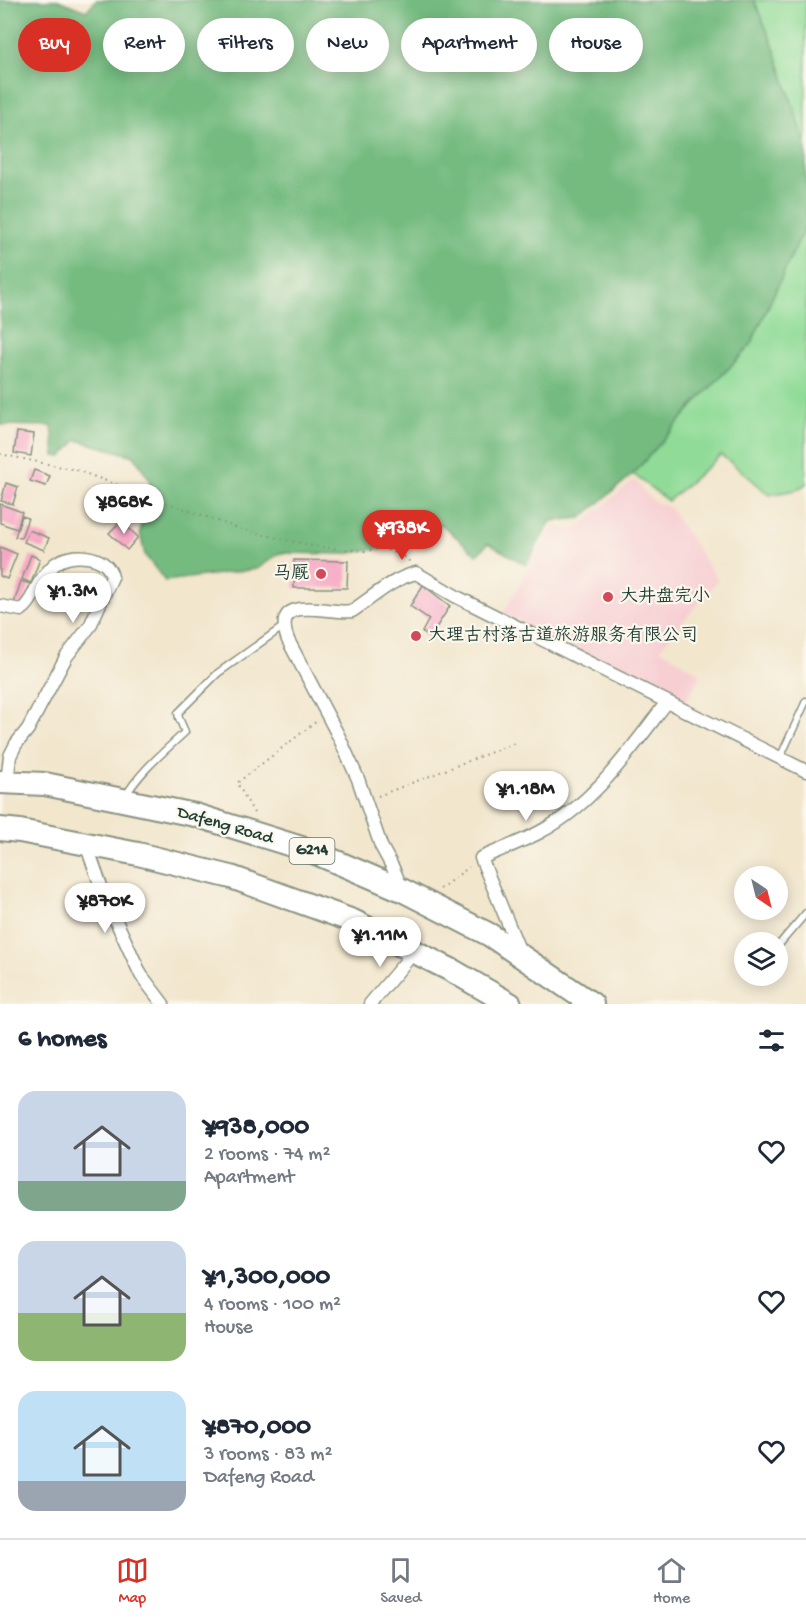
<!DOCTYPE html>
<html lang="en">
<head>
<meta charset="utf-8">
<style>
	:root { --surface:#fff; --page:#f2f2f3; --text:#1f2937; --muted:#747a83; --line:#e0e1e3; --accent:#d93025 }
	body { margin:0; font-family:"Gochi Hand","LXGW WenKai TC",sans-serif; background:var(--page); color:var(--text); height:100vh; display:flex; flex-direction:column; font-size:22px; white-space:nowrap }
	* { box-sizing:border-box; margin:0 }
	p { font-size:20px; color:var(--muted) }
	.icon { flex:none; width:33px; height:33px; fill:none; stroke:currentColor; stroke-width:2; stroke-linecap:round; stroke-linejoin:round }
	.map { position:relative; height:1004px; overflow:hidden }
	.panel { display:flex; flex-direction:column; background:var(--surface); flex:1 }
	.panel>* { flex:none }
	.top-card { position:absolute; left:18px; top:18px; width:771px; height:54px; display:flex; gap:12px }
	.needle { width:39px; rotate:145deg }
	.tools { position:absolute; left:734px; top:866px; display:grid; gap:12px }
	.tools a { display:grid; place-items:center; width:54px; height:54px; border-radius:50%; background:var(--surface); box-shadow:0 3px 15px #0003; font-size:30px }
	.price { position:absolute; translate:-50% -51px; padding:0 14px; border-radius:21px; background:#fff; color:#222; font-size:20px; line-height:39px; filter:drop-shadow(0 2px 3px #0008) }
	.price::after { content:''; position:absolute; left:50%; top:36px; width:18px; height:14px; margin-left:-9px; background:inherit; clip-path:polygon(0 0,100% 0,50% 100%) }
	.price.selected { background:var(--accent); color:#fff }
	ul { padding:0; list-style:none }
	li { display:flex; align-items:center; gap:18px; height:150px; padding:0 18px }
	li span { display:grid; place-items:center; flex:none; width:168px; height:120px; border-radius:18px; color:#555 }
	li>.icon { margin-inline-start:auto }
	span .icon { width:72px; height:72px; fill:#fffc; stroke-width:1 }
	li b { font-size:26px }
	h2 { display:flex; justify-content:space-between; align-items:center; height:72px; padding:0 18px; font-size:26px }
	.tag { padding:0 21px; border-radius:27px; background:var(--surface); box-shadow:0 3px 15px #0003; font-size:21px; line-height:54px }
	.tag.selected { background:var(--accent); color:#fff }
	.tab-bar { display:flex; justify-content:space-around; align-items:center; height:84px; border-top:2px solid var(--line); background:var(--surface); font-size:16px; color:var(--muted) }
	.tab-bar a { display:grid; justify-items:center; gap:3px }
	.tab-bar .selected { color:var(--accent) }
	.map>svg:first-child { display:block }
	.built { fill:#f7cfd3 }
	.green { fill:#90db97; stroke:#588c66; stroke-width:1.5 }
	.forest { fill:#74bb80; stroke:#4a7c5a; stroke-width:1.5 }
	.building { fill:#f7a7c5 }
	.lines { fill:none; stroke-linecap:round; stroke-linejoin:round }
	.lane-casing { stroke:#889280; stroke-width:9 }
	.street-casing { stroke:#889280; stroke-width:15 }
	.highway-casing { stroke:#889280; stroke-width:26 }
	.path { stroke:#889280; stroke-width:2; stroke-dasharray:1.5 4.5; stroke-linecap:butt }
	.lane { stroke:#fff; stroke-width:6 }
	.street { stroke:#fff; stroke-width:12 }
	.highway { stroke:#fff; stroke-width:22 }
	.poi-dot { fill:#d1495b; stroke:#fbf7ec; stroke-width:2 }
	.labels { text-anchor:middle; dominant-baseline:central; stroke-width:4.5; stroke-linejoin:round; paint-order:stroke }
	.shield { fill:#fbf7ec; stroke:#61756b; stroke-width:1.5 }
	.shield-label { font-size:16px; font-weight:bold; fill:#1f3d34 }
	.poi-label { font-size:18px; fill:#1f3d34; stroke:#fbf7ec; text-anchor:start }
	.street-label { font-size:18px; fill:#1f3d34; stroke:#fbf7ec }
</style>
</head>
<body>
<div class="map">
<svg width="806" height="1004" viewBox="0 0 806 1004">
	<rect width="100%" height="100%" fill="#fbf7ec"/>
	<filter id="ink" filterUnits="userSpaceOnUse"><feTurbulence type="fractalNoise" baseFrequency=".0167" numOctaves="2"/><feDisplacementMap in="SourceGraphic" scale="12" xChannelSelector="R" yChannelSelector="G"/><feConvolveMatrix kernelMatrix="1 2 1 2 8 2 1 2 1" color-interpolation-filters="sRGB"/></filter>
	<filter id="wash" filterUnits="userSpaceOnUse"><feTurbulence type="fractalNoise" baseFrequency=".008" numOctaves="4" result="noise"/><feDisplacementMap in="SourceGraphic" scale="24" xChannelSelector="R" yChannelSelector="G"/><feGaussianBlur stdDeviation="1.35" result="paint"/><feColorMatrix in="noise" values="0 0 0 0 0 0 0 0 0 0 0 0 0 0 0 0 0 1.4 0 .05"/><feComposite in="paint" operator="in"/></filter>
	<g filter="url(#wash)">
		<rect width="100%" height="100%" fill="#f2e6cd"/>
		<!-- built -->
		<path class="built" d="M634 480 653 501 669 507 718 580 660 649 701 674 683 706 503 614 526 572 554 527 576 529Z"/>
		<!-- green -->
		<g class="green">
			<path d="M754 0H806V145L773 45Z"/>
			<path d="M806 224V484L796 490 769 495 749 477 721 455 668 501 633 474 700 398 750 346Z"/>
		</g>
		<!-- forest -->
		<path class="forest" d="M0 0H58L86 11 96 0H754L773 45 806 145V224L750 346 700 398 633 474 581 518 551 521 526 565 488 543 477 555 441 524 420 538 396 546 344 554 280 553 257 569 165 581 145 555 140 533 150 480 134 456 77 440 62 457 55 456 52 426 0 425Z"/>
		<g id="blocks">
			<!-- building -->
			<g class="building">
				<path d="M17 432 34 434 31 456 14 453Z"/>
				<path d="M34 470 50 476 46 486 30 481Z"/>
				<path d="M6 483 18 487 13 504 1 501Z"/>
				<path d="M0 504 22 512 17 529 0 523Z"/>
				<path d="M22 516 28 518 21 538 15 537Z"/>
				<path d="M121 521 138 537 127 550 109 533Z"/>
				<path d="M29 530 49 538 44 550 24 542Z"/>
				<path d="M0 547 17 554 7 579 0 576Z"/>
				<path d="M31 555 40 559 31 583 22 579Z"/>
				<path d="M294 560 348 561 347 588H294Z"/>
				<path d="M21 581 30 584 23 605 14 603Z"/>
				<path d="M423 585 450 606 430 637 422 632 429 619 410 606Z"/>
			</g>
		</g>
	</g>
	<g filter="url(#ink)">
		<use href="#blocks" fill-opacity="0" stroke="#889280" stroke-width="1.5"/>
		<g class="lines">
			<!-- lane casing -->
			<g class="lane-casing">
				<g id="lane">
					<path d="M780 758 806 701"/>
					<path d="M125 797C140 771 164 752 185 732L179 718 178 713 218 673 284 626"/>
					<path d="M777 947 806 913"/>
				</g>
			</g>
			<!-- street casing -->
			<g class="street-casing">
				<g id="street">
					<path d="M0 606 21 610C30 604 32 596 37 587 41 579 47 572 54 565 69 551 108 554 112 577L90 626 66 657 28 729 16 744 10 756 7 782"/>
					<path d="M86 844 104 895 141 975 163 1004"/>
					<path d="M402 889 393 868 381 846 358 779 339 737 288 640C270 591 330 615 352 611 373 597 392 579 416 573L457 597 806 771"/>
					<path d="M520 952 481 858C500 850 521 842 540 832 595 803 630 750 667 702"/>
					<path d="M370 1004 414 952"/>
				</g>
			</g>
			<!-- highway casing -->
			<g class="highway-casing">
				<g id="highway">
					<path d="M0 782 45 784 195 815 311 851 402 890 490 935 592 1004"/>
					<path d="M0 829 20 831 138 854 231 877 353 921 453 971 510 1004"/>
				</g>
			</g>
			<!-- path -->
			<g class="path">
				<path d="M0 454 76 470 243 530 318 547 365 551 383 548 407 558 410 563"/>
				<path d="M378 796 515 743"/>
				<path d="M254 813 237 783 317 721"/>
				<path d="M440 889 469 867"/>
			</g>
			<!-- lane -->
			<use href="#lane" class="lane"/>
			<!-- street -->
			<use href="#street" class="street"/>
			<!-- highway -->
			<use href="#highway" class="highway"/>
		</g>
	</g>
	<!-- markers -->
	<g class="poi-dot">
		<circle cx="321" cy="574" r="6"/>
		<circle cx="608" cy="597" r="6"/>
		<circle cx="416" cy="636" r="6"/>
	</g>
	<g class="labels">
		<!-- shield labels -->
		<rect class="shield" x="289.5" y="838" width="45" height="26" rx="4.5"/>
		<g class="shield-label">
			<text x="312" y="851">G214</text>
		</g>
		<!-- poi labels -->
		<g class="poi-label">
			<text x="309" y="574" text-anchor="end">马厩</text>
			<text x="620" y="597">大井盘完小</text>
			<text x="428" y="636">大理古村落古道旅游服务有限公司</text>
		</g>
		<!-- street labels -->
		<g class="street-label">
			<text transform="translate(225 826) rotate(16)">Dafeng Road</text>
		</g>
	</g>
</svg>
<div class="tools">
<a><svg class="needle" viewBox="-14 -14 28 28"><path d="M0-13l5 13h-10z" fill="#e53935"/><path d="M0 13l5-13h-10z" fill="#747a83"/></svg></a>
<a><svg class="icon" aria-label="layers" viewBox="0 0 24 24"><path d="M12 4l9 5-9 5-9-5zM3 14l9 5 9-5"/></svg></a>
</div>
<b class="price" style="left:124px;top:535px">¥868K</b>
<b class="price selected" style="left:402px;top:561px">¥938K</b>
<b class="price" style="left:73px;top:624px">¥1.3M</b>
<b class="price" style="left:526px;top:822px">¥1.18M</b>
<b class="price" style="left:105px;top:934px">¥870K</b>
<b class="price" style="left:380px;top:968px">¥1.11M</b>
<div class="top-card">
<a class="tag selected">Buy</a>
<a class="tag">Rent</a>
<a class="tag">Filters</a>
<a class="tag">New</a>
<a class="tag">Apartment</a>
<a class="tag">House</a>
</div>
</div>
<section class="panel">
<h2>6 homes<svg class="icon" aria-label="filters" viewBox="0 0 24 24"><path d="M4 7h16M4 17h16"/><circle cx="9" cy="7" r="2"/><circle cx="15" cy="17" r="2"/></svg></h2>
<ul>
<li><span style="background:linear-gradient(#c9d6e8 75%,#7fa58c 0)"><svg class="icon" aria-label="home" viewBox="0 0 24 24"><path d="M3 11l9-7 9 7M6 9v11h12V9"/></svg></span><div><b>¥938,000</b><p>2 rooms · 74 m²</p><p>Apartment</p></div><svg class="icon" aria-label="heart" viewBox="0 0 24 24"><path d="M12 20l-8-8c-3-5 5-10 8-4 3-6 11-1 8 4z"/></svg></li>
<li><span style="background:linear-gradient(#c9d6e8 60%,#8fb573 0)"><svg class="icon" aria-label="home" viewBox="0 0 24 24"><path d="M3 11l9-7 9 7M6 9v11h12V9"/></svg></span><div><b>¥1,300,000</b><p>4 rooms · 100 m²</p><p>House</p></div><svg class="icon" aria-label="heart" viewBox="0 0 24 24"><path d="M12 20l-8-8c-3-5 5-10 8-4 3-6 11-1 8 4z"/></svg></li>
<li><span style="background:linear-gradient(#bfe0f5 75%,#9aa5b1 0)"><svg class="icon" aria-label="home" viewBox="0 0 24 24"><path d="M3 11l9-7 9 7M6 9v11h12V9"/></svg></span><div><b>¥870,000</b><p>3 rooms · 83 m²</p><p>Dafeng Road</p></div><svg class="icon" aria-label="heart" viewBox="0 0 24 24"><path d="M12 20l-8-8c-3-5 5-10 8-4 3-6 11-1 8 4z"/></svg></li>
</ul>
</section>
<nav class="tab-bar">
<a class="selected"><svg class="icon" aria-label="map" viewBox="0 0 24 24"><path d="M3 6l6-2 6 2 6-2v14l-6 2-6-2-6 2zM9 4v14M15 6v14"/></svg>Map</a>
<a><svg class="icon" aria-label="saved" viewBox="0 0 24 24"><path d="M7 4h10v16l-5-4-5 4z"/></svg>Saved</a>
<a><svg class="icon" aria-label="home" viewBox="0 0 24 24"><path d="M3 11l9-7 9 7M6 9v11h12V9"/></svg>Home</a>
</nav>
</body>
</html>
